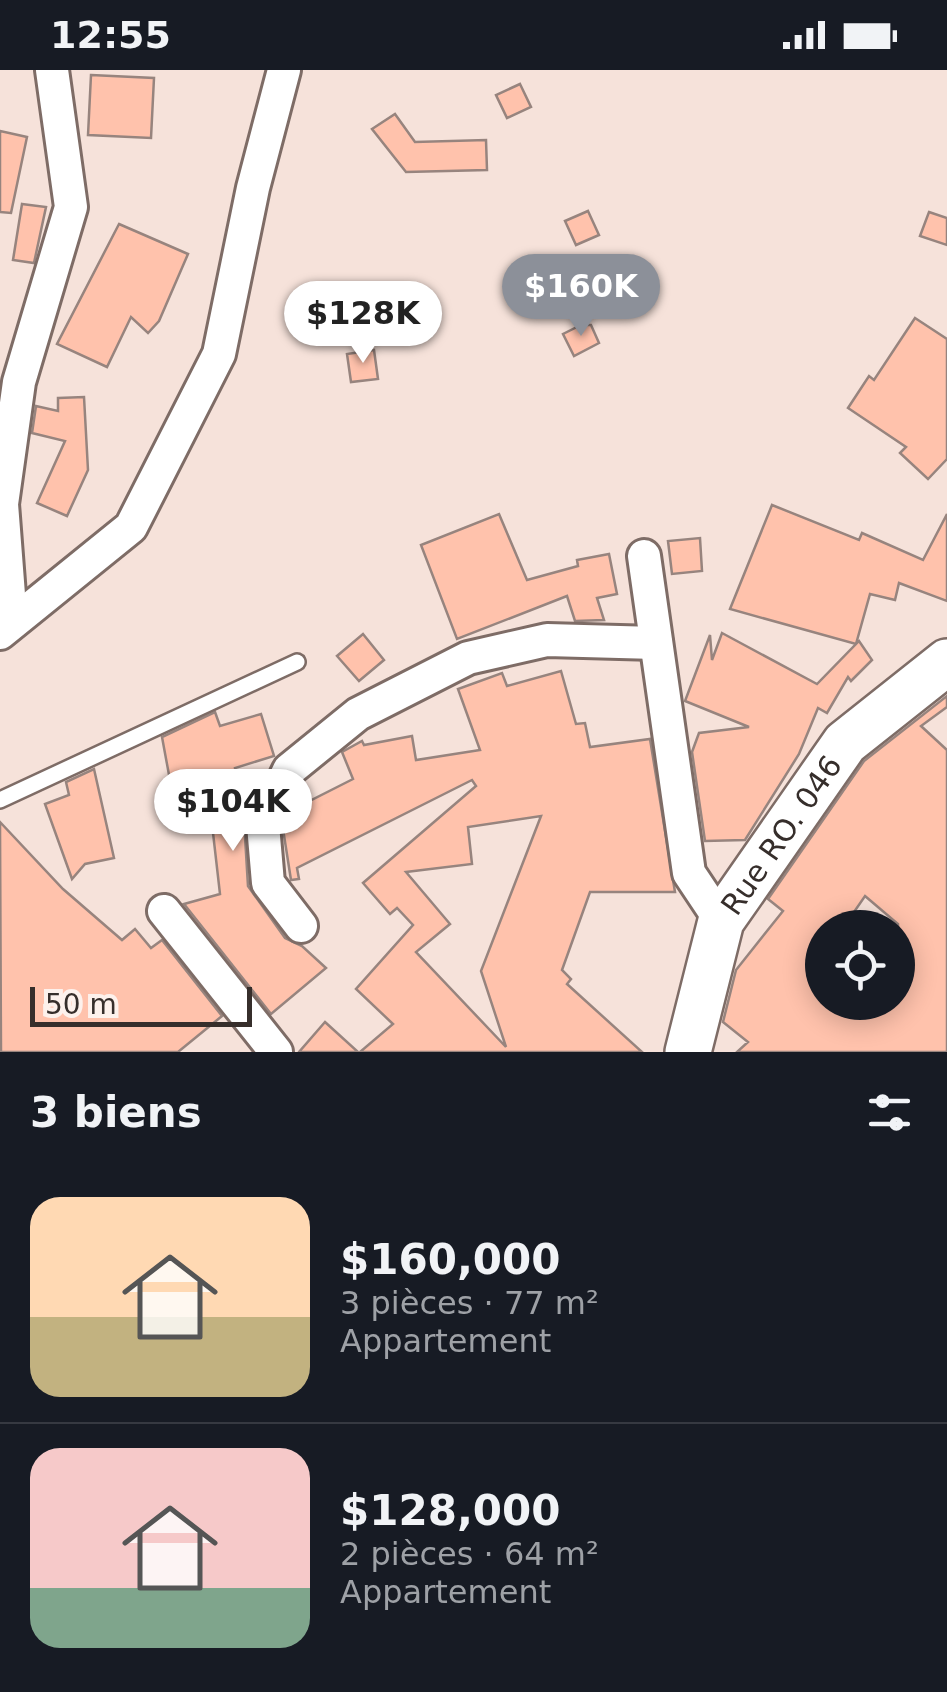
<!DOCTYPE html>
<html lang="fr">
<head>
<meta charset="utf-8">
<style>
	:root { --surface:#171b24; --page:#20242c; --text:#f1f3f6; --muted:#9ea1a6; --line:#363941; --accent:#8c9099 }
	body { margin:0; font-family:"DejaVu Sans",sans-serif; background:var(--page); color:var(--text); height:100vh; display:flex; flex-direction:column; font-size:38px; white-space:nowrap }
	* { box-sizing:border-box; margin:0 }
	p { font-size:32px; color:var(--muted) }
	.icon { flex:none; width:55px; height:55px; fill:none; stroke:currentColor; stroke-width:2; stroke-linecap:round; stroke-linejoin:round }
	.map { position:relative; height:982px; overflow:hidden }
	.sheet { display:flex; flex-direction:column; background:var(--surface); flex:1 }
	.sheet>* { flex:none }
	.buttons { position:absolute; left:805px; top:840px; display:grid; gap:20px }
	.buttons a { display:grid; place-items:center; width:110px; height:110px; border-radius:50%; background:var(--surface); box-shadow:0 5px 25px #0003; font-size:50px }
	.scale { position:absolute; left:30px; bottom:25px; width:222px; box-sizing:border-box; padding-left:10px; border:5px solid #362e2b; border-top:0; font-size:28px; line-height:35px; white-space:nowrap; color:#362e2b; -webkit-text-stroke:8px #fdf1ec; paint-order:stroke }
	.price { position:absolute; translate:-50% -85px; padding:0 22px; border-radius:35px; background:#fff; color:#222; font-size:32px; line-height:65px; filter:drop-shadow(0 2px 5px #0008) }
	.price::after { content:''; position:absolute; left:50%; top:60px; width:30px; height:22px; margin-left:-15px; background:inherit; clip-path:polygon(0 0,100% 0,50% 100%) }
	.price.on { background:var(--accent); color:#fff }
	ul { padding:0; list-style:none }
	li { display:flex; align-items:center; gap:30px; height:250px; padding:0 30px }
	li+li { border-top:2px solid var(--line) }
	li span { display:grid; place-items:center; flex:none; width:280px; height:200px; border-radius:30px; color:#555 }
	li>.icon { margin-inline-start:auto }
	span .icon { width:120px; height:120px; fill:#fffc; stroke-width:1 }
	li b { font-size:42px }
	h2 { display:flex; justify-content:space-between; align-items:center; height:120px; padding:0 30px; font-size:42px }
	.status { display:flex; justify-content:space-between; align-items:center; height:70px; padding:0 50px; background:var(--surface); direction:ltr }
	.status svg { height:28px; fill:currentColor }
	.map>svg:first-child { display:block }
	.building { fill:#ffc2ac; stroke:#97847e; stroke-width:2.5; fill-rule:evenodd }
	.lines { fill:none; stroke-linecap:round; stroke-linejoin:round }
	.lane-casing { stroke:#7e6c66; stroke-width:20 }
	.street-casing { stroke:#7e6c66; stroke-width:38 }
	.secondary-casing { stroke:#7e6c66; stroke-width:50 }
	.lane { stroke:#fff; stroke-width:15 }
	.street { stroke:#fff; stroke-width:32 }
	.secondary { stroke:#fff; stroke-width:45 }
	.labels { text-anchor:middle; dominant-baseline:central; stroke-width:8; stroke-linejoin:round; paint-order:stroke }
	.street-label { font-size:30px; fill:#362e2b; stroke:#fdf1ec }
</style>
</head>
<body>
<div class="status"><b>12:55</b><svg viewBox="0 0 49 12"><path d="M0 12V9h3v3zM5 12V6h3v6zM10 12V3h3v9zM15 12V0h3v12zM26 1h20v11H26zM47 4h2v5h-2z"/></svg></div>
<div class="map">
<svg width="947" height="982" viewBox="0 0 947 982">
	<rect width="100%" height="100%" fill="#f6e2da"/>
	<!-- building -->
	<g class="building">
		<path d="M91 5 154 8 151 68 88 65Z"/>
		<path d="M520 14 531 37 507 48 496 25Z"/>
		<path d="M395 44 415 72 486 70 487 100 406 102 372 59Z"/>
		<path d="M0 61 27 67 11 143 0 142Z"/>
		<path d="M22 134 46 137 34 193 13 190Z"/>
		<path d="M588 141 599 165 576 175 565 151Z"/>
		<path d="M929 142 947 148V175L920 166Z"/>
		<path d="M119 154 188 184 159 251 148 263 131 247 107 297 57 274Z"/>
		<path d="M915 248 947 269V389L928 409 900 383 906 377 848 338 869 306 874 310Z"/>
		<path d="M581 255H591L599 273 574 286 563 264Z"/>
		<path d="M374 280 378 309 351 312 347 284Z"/>
		<path d="M58 328 84 327 88 400 67 446 37 433 65 371 32 363 36 336 58 341Z"/>
		<path d="M772 435 859 470 862 463 923 490 947 444V531L899 513 895 530 870 524 856 574 730 539Z"/>
		<path d="M499 444 527 510 578 496 577 490 609 484 617 524 597 528 604 550 575 551 567 526 457 569 421 475Z"/>
		<path d="M700 468 702 501 672 504 668 471Z"/>
		<path d="M722 563 817 614 859 571 872 590 851 611 848 607 827 643 818 638 799 684 745 770 705 771 692 682 699 663 749 657 685 631 710 565 712 590Z"/>
		<path d="M363 564 384 590 359 611 337 586Z"/>
		<path d="M561 601 576 654 585 653 590 677 650 669 675 822H590L562 900 571 909 567 914 642 982H360L393 954 356 919 413 855 397 838 390 844 363 813 476 716 472 710 297 798 299 809 291 810 283 759 292 740 353 709 342 682 362 671 364 675 412 666 416 690 480 680 458 619 502 603 507 616ZM541 746 481 901 506 977 416 882 450 854 406 802 472 794 468 757Z"/>
		<path d="M947 626V637L921 656 947 680V982H737L748 972 723 952 736 900 783 841 768 829 864 691ZM865 826 898 854V932H822V858H843Z"/>
		<path d="M215 642 220 656 261 644 274 686 235 698 244 750 248 816 285 868 302 876 326 898 271 944 184 834 220 824 212 754 179 759 162 667Z"/>
		<path d="M94 699 114 788 85 794 72 809 45 734 69 725 66 712Z"/>
		<path d="M0 752 63 819 122 870 135 859 151 878 162 870 222 946 178 982H1Z"/>
		<path d="M325 952 358 982H299Z"/>
	</g>
	<g class="lines">
		<!-- lane casing -->
		<g class="lane-casing">
			<path id="lane" d="M0 730 297 592"/>
		</g>
		<!-- street casing -->
		<g class="street-casing">
			<g id="street">
				<path d="M644 486 689 803 721 851"/>
				<path d="M11 551 2 434 19 312 71 137 52 0"/>
				<path d="M0 563 131 457 219 284 253 118 284 0"/>
				<path d="M164 841 276 982"/>
				<path d="M301 856 268 813 263 755 289 700 358 644 468 588 547 570 656 573"/>
			</g>
		</g>
		<!-- secondary casing -->
		<g class="secondary-casing">
			<g id="secondary">
				<path id="s1" d="M688 982 721 851 845 673 947 592"/>
			</g>
		</g>
		<!-- lane -->
		<use href="#lane" class="lane"/>
		<!-- street -->
		<use href="#street" class="street"/>
		<!-- secondary -->
		<use href="#secondary" class="secondary"/>
	</g>
	<g class="labels">
		<!-- street labels -->
		<g class="street-label">
			<text stroke="none"><textPath href="#s1" startOffset="240">Rue RO. 046</textPath></text>
		</g>
	</g>
</svg>
<div class="buttons">
<a><svg class="icon" aria-label="locate" viewBox="0 0 24 24"><circle cx="12" cy="12" r="6"/><path d="M12 2v4M12 18v4M2 12h4M18 12h4"/></svg></a>
</div>
<div class="scale">50 m</div>
<b class="price on" style="left:581px;top:269px">$160K</b>
<b class="price" style="left:363px;top:296px">$128K</b>
<b class="price" style="left:233px;top:784px">$104K</b>
</div>
<section class="sheet">
<h2>3 biens<svg class="icon" aria-label="filters" viewBox="0 0 24 24"><path d="M4 7h16M4 17h16"/><circle cx="9" cy="7" r="2"/><circle cx="15" cy="17" r="2"/></svg></h2>
<ul>
<li><span style="background:linear-gradient(#ffd9b3 60%,#c2b280 0)"><svg class="icon" aria-label="home" viewBox="0 0 24 24"><path d="M3 11l9-7 9 7M6 9v11h12V9"/></svg></span><div><b>$160,000</b><p>3 pièces · 77 m²</p><p>Appartement</p></div></li>
<li><span style="background:linear-gradient(#f6c9c9 70%,#7fa58c 0)"><svg class="icon" aria-label="home" viewBox="0 0 24 24"><path d="M3 11l9-7 9 7M6 9v11h12V9"/></svg></span><div><b>$128,000</b><p>2 pièces · 64 m²</p><p>Appartement</p></div></li>
</ul>
</section>
</body>
</html>
